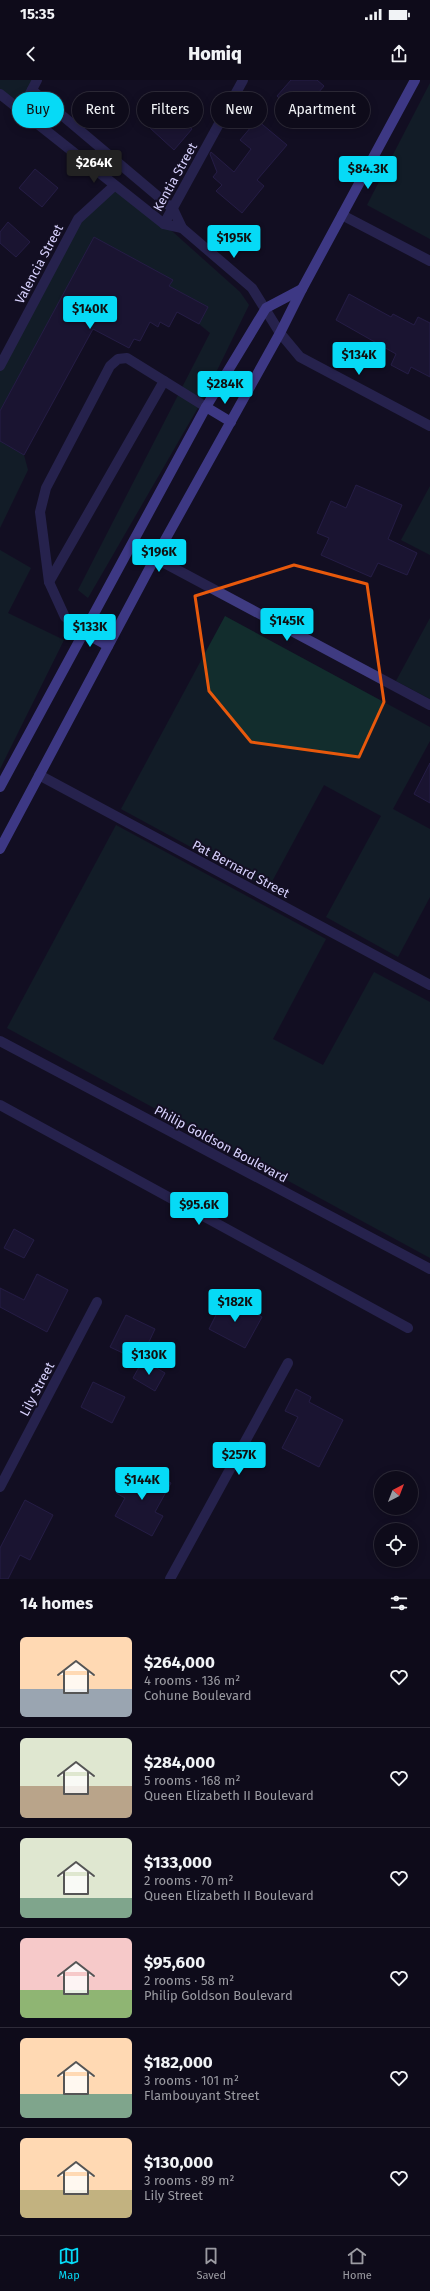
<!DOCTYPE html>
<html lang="en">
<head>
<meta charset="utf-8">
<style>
	:root { --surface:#0e0b1a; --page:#171423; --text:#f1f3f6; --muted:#9b9ba2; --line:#2e2b39; --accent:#06daf6 }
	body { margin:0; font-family:"Fira Sans",sans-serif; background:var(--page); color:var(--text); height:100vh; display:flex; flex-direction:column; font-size:15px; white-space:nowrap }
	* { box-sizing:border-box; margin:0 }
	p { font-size:13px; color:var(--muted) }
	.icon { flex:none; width:22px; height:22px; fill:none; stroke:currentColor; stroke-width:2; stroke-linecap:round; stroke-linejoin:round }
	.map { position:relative; height:1499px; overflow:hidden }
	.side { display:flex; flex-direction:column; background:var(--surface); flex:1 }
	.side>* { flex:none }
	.hud { position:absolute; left:12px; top:12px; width:406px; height:36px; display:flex; gap:8px }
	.needle { width:26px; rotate:42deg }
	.fabs { position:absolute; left:374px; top:1391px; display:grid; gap:8px }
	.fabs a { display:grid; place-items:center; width:44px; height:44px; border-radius:50%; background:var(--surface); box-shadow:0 2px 10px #0003,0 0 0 1px var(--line); font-size:20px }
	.price { position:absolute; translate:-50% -34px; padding:0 9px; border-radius:4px; background:var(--accent); color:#111; font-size:13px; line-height:26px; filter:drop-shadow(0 1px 2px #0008) }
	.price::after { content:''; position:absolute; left:50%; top:24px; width:12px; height:9px; margin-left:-6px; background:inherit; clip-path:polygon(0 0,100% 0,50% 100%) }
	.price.on { background:#222; color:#fff }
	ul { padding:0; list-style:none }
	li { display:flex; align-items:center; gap:12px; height:100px; padding:0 20px }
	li+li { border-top:1px solid var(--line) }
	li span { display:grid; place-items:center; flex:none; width:112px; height:80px; border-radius:6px; color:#555 }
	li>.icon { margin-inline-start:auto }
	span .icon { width:48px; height:48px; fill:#fffc; stroke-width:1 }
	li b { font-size:17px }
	h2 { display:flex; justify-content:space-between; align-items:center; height:48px; padding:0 20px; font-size:17px }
	.chip { padding:0 14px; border-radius:18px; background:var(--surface); box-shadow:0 2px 10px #0003,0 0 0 1px var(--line); font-size:14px; line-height:36px }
	.chip.on { background:var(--accent); color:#111 }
	.status { display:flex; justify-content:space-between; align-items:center; height:28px; padding:0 20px; background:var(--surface); direction:ltr }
	.status svg { height:11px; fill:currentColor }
	header { display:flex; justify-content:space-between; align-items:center; height:52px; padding:0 20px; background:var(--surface); font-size:18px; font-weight:800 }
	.tab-bar { display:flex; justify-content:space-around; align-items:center; height:56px; border-top:1px solid var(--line); background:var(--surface); font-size:11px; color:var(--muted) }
	.tab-bar a { display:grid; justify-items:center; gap:2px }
	.tab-bar .on { color:var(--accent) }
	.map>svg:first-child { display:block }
	.green { fill:#122d2d }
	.building { fill:#241b44; stroke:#3c2e6f }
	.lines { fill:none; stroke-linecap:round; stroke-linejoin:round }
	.lane { stroke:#3f3b81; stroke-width:10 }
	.street { stroke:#3f3b81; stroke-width:10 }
	.secondary { stroke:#726cfb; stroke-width:10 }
	.marked { fill:none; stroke:#e8590c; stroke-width:3; stroke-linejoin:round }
	.labels { text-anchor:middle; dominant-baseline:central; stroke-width:4; stroke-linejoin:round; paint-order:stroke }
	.street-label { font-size:13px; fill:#d8d2fe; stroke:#130f23 }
</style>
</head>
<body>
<div class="status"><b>15:35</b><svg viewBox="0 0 49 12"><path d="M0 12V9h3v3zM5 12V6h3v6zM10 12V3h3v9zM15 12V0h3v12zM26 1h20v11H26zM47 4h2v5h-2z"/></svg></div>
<header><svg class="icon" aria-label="back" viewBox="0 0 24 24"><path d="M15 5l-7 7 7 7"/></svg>Homiq<svg class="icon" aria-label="share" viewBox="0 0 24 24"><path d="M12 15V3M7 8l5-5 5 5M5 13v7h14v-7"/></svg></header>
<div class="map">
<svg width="430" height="1499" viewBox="0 0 430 1499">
	<rect width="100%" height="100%" fill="#130f23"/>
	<!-- green -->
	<g class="green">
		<path d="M0 0H37L21 31 0 13Z"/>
		<path d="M430 3V159L367 125Z"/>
		<path d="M114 106 164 144 240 212 249 225 203 319 88 518 78 510 210 253 199 244 208 227 169 206 172 200 58 224 0 331V286L78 139Z"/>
		<path d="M0 361 24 375 28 390 0 448Z"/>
		<path d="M430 406V475L401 460Z"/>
		<path d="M0 470 31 488 8 533 64 560 0 689Z"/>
		<path d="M225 536 430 647V661L393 729 430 749V817L398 877 326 837 381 736 324 705 268 809 121 729Z"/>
		<path d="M430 538V619L396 601Z"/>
		<path d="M116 745 326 859 273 959 323 985 374 892 430 922V1178L7 948Z"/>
	</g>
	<!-- building -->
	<g class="building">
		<path d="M291 0H317L324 6 313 19 318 24 304 40 277 16Z"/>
		<path d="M157 18 192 49 174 70 150 48 152 46 141 36Z"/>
		<path d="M257 40 287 65 257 100 264 106 242 133 216 111 222 105 213 97 217 92 210 74 211 72 234 92 251 69 240 60Z"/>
		<path d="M35 89 58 108 42 127 19 108Z"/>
		<path d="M8 142 30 162 16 177 0 163V152Z"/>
		<path d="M94 157 173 200 169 206 208 227 199 244 177 232 169 247 160 242 158 247 150 242 140 261 134 259 129 268 93 249 24 375 0 361V331Z"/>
		<path d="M349 214 391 237 393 234 414 245 418 237 430 243V297L411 287 408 294 391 285 396 274 336 240Z"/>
		<path d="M356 405 402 425 388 459 417 473 407 495 378 483 371 497 321 475 329 458 317 453 331 421 346 428Z"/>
		<path d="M430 683V723L414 714Z"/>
		<path d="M14 1149 34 1160 24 1178 4 1168Z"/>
		<path d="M37 1194 68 1210 47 1252 0 1227V1208L24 1220Z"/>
		<path d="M225 1217 262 1237 245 1268 209 1249Z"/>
		<path d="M126 1235 155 1249 140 1281 110 1267Z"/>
		<path d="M143 1280 165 1293 155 1311 133 1298Z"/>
		<path d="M93 1302 125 1317 112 1343 81 1327Z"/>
		<path d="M296 1309 311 1317 309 1322 343 1340 319 1387 282 1368 298 1337 285 1331Z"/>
		<path d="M145 1389 171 1403 155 1432 163 1436 152 1456 115 1436 125 1418 116 1413 126 1394 138 1401Z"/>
		<path d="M25 1420 53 1435 30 1480 20 1475 8 1499H0V1468Z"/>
	</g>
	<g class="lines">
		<!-- lane -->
		<g class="lane">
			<path d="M49 502 164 301"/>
			<path d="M83 552 65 537 49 502 40 432 46 408 110 286 118 279 127 278 206 327"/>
		</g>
		<!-- street -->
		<g class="street">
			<path d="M32 10 173 129 182 148 252 208 280 253 300 277 430 346"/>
			<path d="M0 14 164 144 182 148"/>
			<path d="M21 31 37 0"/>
			<path d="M342 135 430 181"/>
			<path d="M164 144 243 0"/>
			<path d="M0 286 78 139 114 106"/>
			<path d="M155 478 430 625"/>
			<path d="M39 695 430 905"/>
			<path d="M0 961 430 1189"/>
			<path d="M0 1025 408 1248"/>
			<path d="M0 1407 97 1222"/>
			<path d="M170 1499 288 1283"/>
		</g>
		<!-- secondary -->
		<g class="secondary">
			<path d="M206 327 231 342"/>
			<path d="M83 552 108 566"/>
			<path d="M0 707 206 327 266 228 302 209"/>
			<path d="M0 769 155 478 280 253 302 209 415 0"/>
		</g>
	</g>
	<!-- marked area -->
	<path d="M0 0H430V1499H0ZM294 485 367 504 384 622 359 677 251 662 209 611 195 516Z" fill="#130f23" fill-opacity=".55" fill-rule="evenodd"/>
	<path class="marked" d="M294 485 367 504 384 622 359 677 251 662 209 611 195 516Z"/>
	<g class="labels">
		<!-- street labels -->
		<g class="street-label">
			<text transform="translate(175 97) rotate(-61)">Kentia Street</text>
			<text transform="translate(39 184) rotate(-62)">Valencia Street</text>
			<text transform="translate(241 789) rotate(28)">Pat Bernard Street</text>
			<text transform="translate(221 1064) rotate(28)">Philip Goldson Boulevard</text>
			<text transform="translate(37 1309) rotate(-62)">Lily Street</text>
		</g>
	</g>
</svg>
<div class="fabs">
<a><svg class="needle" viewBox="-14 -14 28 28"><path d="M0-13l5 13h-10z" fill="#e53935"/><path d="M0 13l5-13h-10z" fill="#9b9ba2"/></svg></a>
<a><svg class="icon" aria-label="locate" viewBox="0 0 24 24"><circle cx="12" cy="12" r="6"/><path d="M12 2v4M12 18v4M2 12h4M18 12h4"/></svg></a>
</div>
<b class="price on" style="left:94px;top:104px">$264K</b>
<b class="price" style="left:368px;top:110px">$84.3K</b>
<b class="price" style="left:234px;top:179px">$195K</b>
<b class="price" style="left:90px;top:250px">$140K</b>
<b class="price" style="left:359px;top:296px">$134K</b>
<b class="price" style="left:225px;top:325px">$284K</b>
<b class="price" style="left:159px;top:493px">$196K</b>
<b class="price" style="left:287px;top:562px">$145K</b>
<b class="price" style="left:90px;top:568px">$133K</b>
<b class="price" style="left:199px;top:1146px">$95.6K</b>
<b class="price" style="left:235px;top:1243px">$182K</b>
<b class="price" style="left:149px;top:1296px">$130K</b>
<b class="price" style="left:239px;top:1396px">$257K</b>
<b class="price" style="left:142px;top:1421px">$144K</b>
<div class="hud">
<a class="chip on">Buy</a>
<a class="chip">Rent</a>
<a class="chip">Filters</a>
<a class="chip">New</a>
<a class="chip">Apartment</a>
</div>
</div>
<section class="side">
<h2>14 homes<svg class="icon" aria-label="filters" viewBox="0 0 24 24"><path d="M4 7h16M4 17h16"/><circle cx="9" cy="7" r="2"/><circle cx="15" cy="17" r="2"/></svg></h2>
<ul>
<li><span style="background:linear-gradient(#ffd9b3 65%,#9aa5b1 0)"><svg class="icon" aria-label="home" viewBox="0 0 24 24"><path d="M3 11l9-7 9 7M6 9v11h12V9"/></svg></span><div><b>$264,000</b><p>4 rooms · 136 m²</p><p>Cohune Boulevard</p></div><svg class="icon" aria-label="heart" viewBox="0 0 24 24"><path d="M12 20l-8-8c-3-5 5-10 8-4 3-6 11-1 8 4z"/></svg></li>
<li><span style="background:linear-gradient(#dfe7d0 60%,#b9a48a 0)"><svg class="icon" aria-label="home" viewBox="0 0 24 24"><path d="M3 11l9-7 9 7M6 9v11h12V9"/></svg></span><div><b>$284,000</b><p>5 rooms · 168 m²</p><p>Queen Elizabeth II Boulevard</p></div><svg class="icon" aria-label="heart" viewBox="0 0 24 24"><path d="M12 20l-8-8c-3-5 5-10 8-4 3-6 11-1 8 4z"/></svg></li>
<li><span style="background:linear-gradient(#dfe7d0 75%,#7fa58c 0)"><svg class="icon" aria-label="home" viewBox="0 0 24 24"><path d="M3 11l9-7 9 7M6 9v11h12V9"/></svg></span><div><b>$133,000</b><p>2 rooms · 70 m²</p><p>Queen Elizabeth II Boulevard</p></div><svg class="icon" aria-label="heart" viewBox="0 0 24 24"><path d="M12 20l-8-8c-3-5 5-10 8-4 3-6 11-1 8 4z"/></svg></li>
<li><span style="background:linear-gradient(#f6c9c9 65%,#8fb573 0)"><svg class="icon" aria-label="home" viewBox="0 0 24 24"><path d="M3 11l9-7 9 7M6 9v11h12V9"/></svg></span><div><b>$95,600</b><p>2 rooms · 58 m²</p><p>Philip Goldson Boulevard</p></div><svg class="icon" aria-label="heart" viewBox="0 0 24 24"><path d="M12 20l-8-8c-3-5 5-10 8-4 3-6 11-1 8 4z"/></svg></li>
<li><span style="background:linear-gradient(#ffd9b3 70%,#7fa58c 0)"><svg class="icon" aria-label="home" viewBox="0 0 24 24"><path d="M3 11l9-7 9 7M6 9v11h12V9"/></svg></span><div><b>$182,000</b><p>3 rooms · 101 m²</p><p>Flambouyant Street</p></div><svg class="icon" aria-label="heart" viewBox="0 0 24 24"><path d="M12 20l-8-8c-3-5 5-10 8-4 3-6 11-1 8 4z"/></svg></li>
<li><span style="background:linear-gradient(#ffd9b3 65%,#c2b280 0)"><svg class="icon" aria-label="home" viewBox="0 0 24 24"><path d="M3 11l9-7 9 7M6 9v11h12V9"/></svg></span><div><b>$130,000</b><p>3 rooms · 89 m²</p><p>Lily Street</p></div><svg class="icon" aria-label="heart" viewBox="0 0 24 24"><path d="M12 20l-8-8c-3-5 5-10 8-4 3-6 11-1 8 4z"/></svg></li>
</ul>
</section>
<nav class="tab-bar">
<a class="on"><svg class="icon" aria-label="map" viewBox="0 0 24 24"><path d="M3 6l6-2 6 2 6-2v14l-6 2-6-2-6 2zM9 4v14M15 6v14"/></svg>Map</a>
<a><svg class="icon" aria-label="saved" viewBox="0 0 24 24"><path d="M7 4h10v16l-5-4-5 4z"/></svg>Saved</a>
<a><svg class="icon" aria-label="home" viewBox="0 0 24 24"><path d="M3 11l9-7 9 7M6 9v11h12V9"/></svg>Home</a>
</nav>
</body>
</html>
